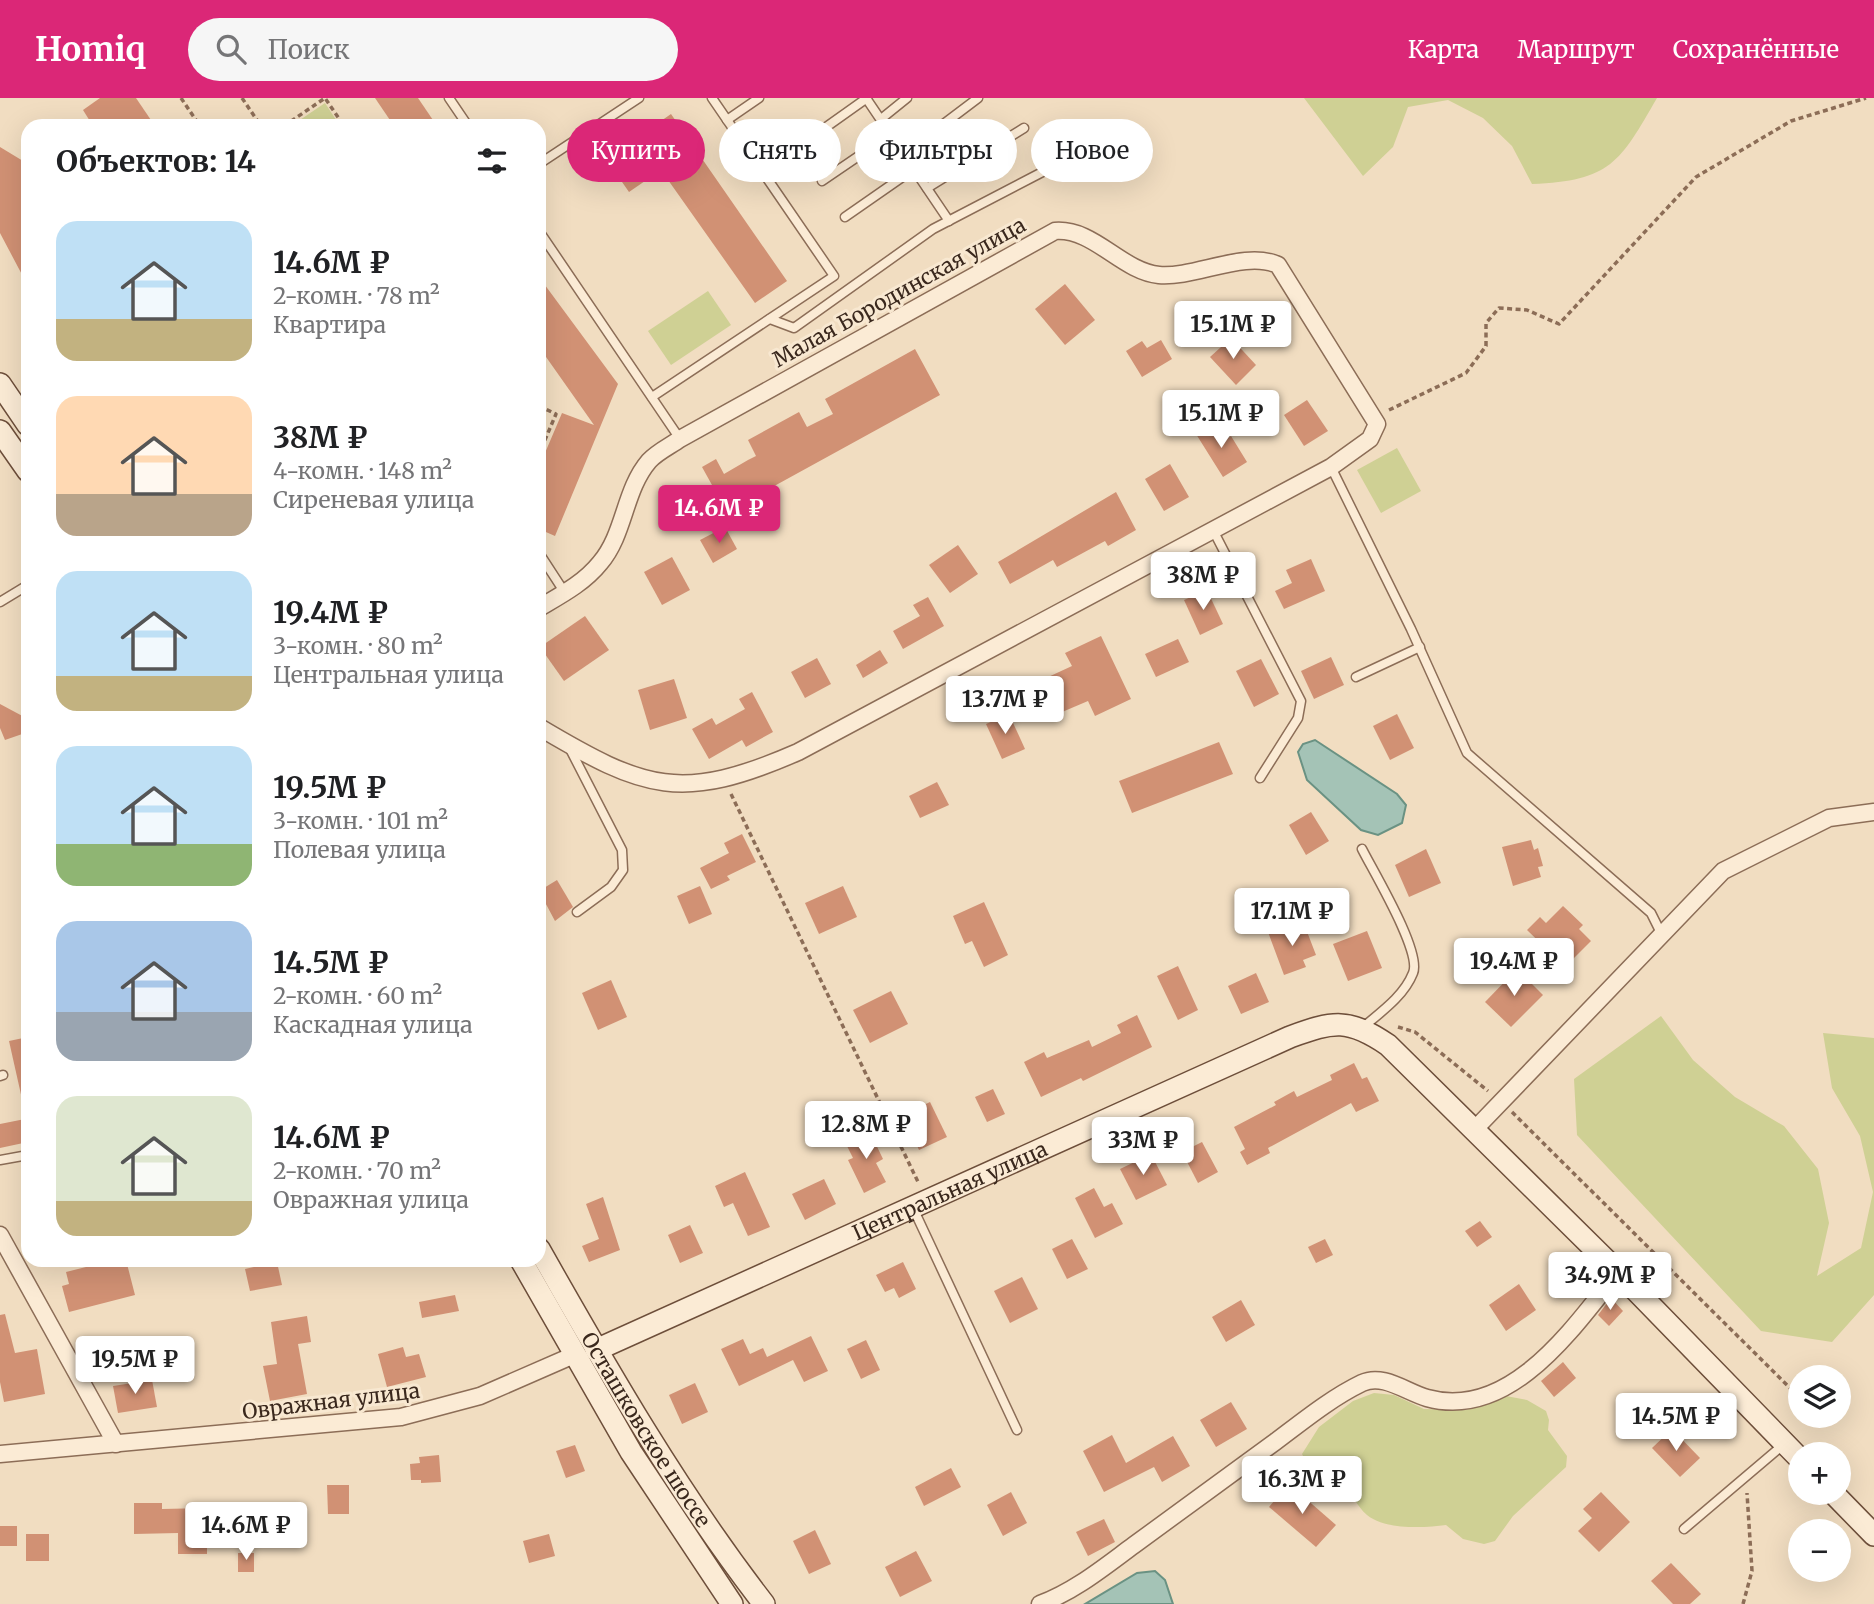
<!DOCTYPE html>
<html lang="ru">
<head>
<meta charset="utf-8">
<style>
	:root { --surface:#fff; --page:#f6f6f6; --text:#202124; --muted:#757577; --accent:#db2777 }
	body { margin:0; font-family:Merriweather,serif; background:var(--page); color:var(--text); height:100vh; display:flex; flex-direction:column; font-size:26px; white-space:nowrap }
	* { box-sizing:border-box; margin:0 }
	p { font-size:23px; color:var(--muted) }
	.icon { flex:none; width:38px; height:38px; fill:none; stroke:currentColor; stroke-width:2; stroke-linecap:round; stroke-linejoin:round }
	.map { position:relative; flex:1; overflow:hidden }
	.side { position:absolute; left:21px; top:21px; width:525px; height:1148px; display:flex; flex-direction:column; background:var(--surface); border-radius:21px; box-shadow:0 7px 28px #0002 }
	.side>* { flex:none }
	.banner { position:absolute; left:567px; top:21px; width:665px; height:63px; display:flex; gap:14px }
	.controls { position:absolute; left:1788px; top:1267px; display:grid; gap:14px }
	.controls a { display:grid; place-items:center; width:63px; height:63px; border-radius:50%; background:var(--surface); box-shadow:0 7px 28px #0002; font-size:35px }
	.price { position:absolute; translate:-50% -60px; padding:0 16px; border-radius:7px; background:#fff; color:#222; font-size:23px; line-height:46px; filter:drop-shadow(0 2px 4px #0008) }
	.price::after { content:''; position:absolute; left:50%; top:42px; width:21px; height:16px; margin-left:-10px; background:inherit; clip-path:polygon(0 0,100% 0,50% 100%) }
	.price.on { background:var(--accent); color:#fff }
	ul { padding:0; list-style:none }
	li { display:flex; align-items:center; gap:21px; height:175px; padding:0 35px }
	li span { display:grid; place-items:center; flex:none; width:196px; height:140px; border-radius:21px; color:#555 }
	li>.icon { margin-inline-start:auto }
	span .icon { width:84px; height:84px; fill:#fffc; stroke-width:1 }
	li b { font-size:30px }
	h2 { display:flex; justify-content:space-between; align-items:center; height:84px; padding:0 35px; font-size:30px }
	.chip { padding:0 24px; border-radius:32px; background:var(--surface); box-shadow:0 7px 28px #0002; font-size:24px; line-height:63px }
	.chip.on { background:var(--accent); color:#fff }
	header { display:flex; align-items:center; gap:42px; box-sizing:border-box; height:98px; padding:0 35px; background:var(--accent); color:#fff }
	header strong { font-size:33px }
	nav { display:flex; gap:38px; margin-inline-start:auto; font-size:24px }
	.search { width:490px; height:63px; background:var(--page); display:flex; align-items:center; gap:18px; box-sizing:border-box; padding:0 24px; border-radius:38px; color:var(--muted); font-size:26px }
	.map>svg:first-child { display:block }
	.green { fill:#cfd094 }
	.water { fill:#a4c3b6; stroke:#6a9283; stroke-width:2 }
	.building { fill:#d19174 }
	.lines { fill:none; stroke-linecap:round; stroke-linejoin:round }
	.lane-casing { stroke:#8c6d57; stroke-width:11 }
	.street-casing { stroke:#8c6d57; stroke-width:19 }
	.secondary-casing { stroke:#6d4e3a; stroke-width:24 }
	.path { stroke:#8c6d57; stroke-width:3.5; stroke-dasharray:5 3.5; stroke-linecap:butt }
	.lane { stroke:#fbebd5; stroke-width:8 }
	.street { stroke:#fbebd5; stroke-width:16 }
	.secondary { stroke:#fbebd5; stroke-width:21 }
	.labels { text-anchor:middle; dominant-baseline:central; stroke-width:6; stroke-linejoin:round; paint-order:stroke }
	.street-label { font-size:21px; fill:#3a281d; stroke:#f8e8d1 }
</style>
</head>
<body>
<header>
<strong>Homiq</strong>
<div class="search"><svg class="icon" aria-label="search" viewBox="0 0 24 24"><circle cx="10" cy="10" r="6"/><path d="M15 15l6 6"/></svg>Поиск</div>
<nav><a>Карта</a><a>Маршрут</a><a>Сохранённые</a></nav>
</header>
<div class="map">
<svg width="1874" height="1506" viewBox="0 0 1874 1506">
	<rect width="100%" height="100%" fill="#f1ddc1"/>
	<!-- green -->
	<g class="green">
		<path d="M1304 0H1657C1620 64 1611 83 1532 86L1512 48 1483 20 1448 2 1408 9 1393 49 1363 78Z"/>
		<path d="M325 5 340 28H291Z"/>
		<path d="M708 193 731 227 671 267 648 233Z"/>
		<path d="M1397 350 1421 393 1381 415 1357 372Z"/>
		<path d="M1661 918 1693 962 1735 999 1784 1028 1818 1071 1829 1125 1817 1178 1861 1150 1873 1094 1860 1038 1832 990 1823 935 1874 940V1197L1832 1244 1761 1233 1577 1037 1574 981Z"/>
		<path d="M1374 1295 1394 1297 1424 1311 1466 1312 1506 1298 1527 1302 1546 1313 1549 1322 1548 1332 1567 1358 1566 1369 1513 1418 1495 1443 1484 1446 1463 1441 1446 1427C1424 1430 1385 1432 1367 1417 1357 1409 1353 1395 1342 1388 1320 1373 1316 1384 1302 1356L1319 1329 1353 1303Z"/>
	</g>
	<!-- water -->
	<g class="water">
		<path d="M1315 642 1397 696 1406 707 1402 725 1378 737 1361 732 1307 682 1298 654 1303 646Z"/>
		<path d="M1155 1473 1165 1482 1173 1506H1085L1137 1475Z"/>
	</g>
	<!-- building -->
	<g class="building">
		<path d="M100 0H136L155 28H93L83 12Z"/>
		<path d="M375 0H418L437 28H394Z"/>
		<path d="M671 16 787 183 755 205 661 72 629 94 606 61Z"/>
		<path d="M0 49 28 66V112L21 116 28 130V188L0 135Z"/>
		<path d="M539 179 618 286 555 438 539 431V369L562 315 594 327 539 249Z"/>
		<path d="M1065 186 1095 222 1065 247 1035 211Z"/>
		<path d="M1231 240 1256 267 1236 287 1210 259Z"/>
		<path d="M1161 242 1172 261 1142 279 1126 253 1142 243 1147 250Z"/>
		<path d="M915 251 940 297 727 414 702 369 716 361 724 376 748 362 756 358 748 342 799 314 807 329 833 316 825 301Z"/>
		<path d="M1307 302 1328 333 1304 348 1284 317Z"/>
		<path d="M1214 325 1225 342 1231 338 1247 364 1223 379 1196 336Z"/>
		<path d="M1170 366 1189 399 1164 413 1145 381Z"/>
		<path d="M1116 394 1136 432 1108 448 1105 443 1057 469 1053 462 1010 486 998 464Z"/>
		<path d="M725 429 737 451 713 465 700 442Z"/>
		<path d="M958 447 978 476 950 495 929 467Z"/>
		<path d="M672 459 690 492 662 507 644 474Z"/>
		<path d="M1311 461 1325 493 1284 511 1275 493 1292 485 1286 472Z"/>
		<path d="M1207 492 1223 526 1200 537 1184 502Z"/>
		<path d="M928 499 944 528 903 551 893 533 920 518 913 507Z"/>
		<path d="M585 518 609 552 564 583 540 549Z"/>
		<path d="M1101 538 1131 601 1095 618 1088 603 1048 620 1033 586 1072 568 1065 555Z"/>
		<path d="M1178 541 1189 564 1156 579 1145 556Z"/>
		<path d="M880 552 888 565 863 580 856 567Z"/>
		<path d="M1331 559 1344 587 1314 601 1301 573Z"/>
		<path d="M817 560 831 586 805 600 791 574Z"/>
		<path d="M1261 561 1279 596 1254 609 1236 573Z"/>
		<path d="M674 581 687 620 650 632 638 592Z"/>
		<path d="M752 594 773 634 746 649 742 642 709 661 692 631 712 620 716 627 745 611 739 601Z"/>
		<path d="M0 606 28 621V634L5 642 0 630Z"/>
		<path d="M1009 616 1025 651 1002 661 986 626Z"/>
		<path d="M1397 616 1414 650 1390 662 1373 628Z"/>
		<path d="M1219 644 1233 676 1132 715 1119 683Z"/>
		<path d="M937 684 949 707 920 720 909 698Z"/>
		<path d="M1311 714 1329 743 1306 757 1289 727Z"/>
		<path d="M742 736 756 764 727 778 730 782 711 791 700 770 729 755 724 745Z"/>
		<path d="M1531 742 1534 752 1538 750 1543 768 1538 769 1541 779 1513 788 1502 749Z"/>
		<path d="M1426 751 1441 785 1409 799 1395 767Z"/>
		<path d="M557 782 573 809 555 823 539 793Z"/>
		<path d="M700 788 712 816 689 826 677 798Z"/>
		<path d="M843 788 857 819 819 836 805 805Z"/>
		<path d="M984 804 1008 857 984 869 972 843 965 846 953 818Z"/>
		<path d="M1563 808 1583 827 1579 831 1591 843 1565 869 1527 832 1540 819 1546 825Z"/>
		<path d="M1289 826 1293 836 1306 831 1316 857 1303 862 1306 869 1284 877 1268 834Z"/>
		<path d="M1367 833 1382 870 1348 883 1333 846Z"/>
		<path d="M1178 868 1198 912 1178 922 1157 878Z"/>
		<path d="M1517 871 1543 897 1511 929 1485 904Z"/>
		<path d="M1256 875 1269 904 1241 916 1228 888Z"/>
		<path d="M611 882 627 919 598 932 582 895Z"/>
		<path d="M891 893 908 926 870 945 853 912Z"/>
		<path d="M1137 917 1152 949 1083 983 1081 980 1041 999 1024 964 1044 954 1047 960 1089 942 1092 949 1121 935 1117 927Z"/>
		<path d="M28 939V1001H22L9 943Z"/>
		<path d="M1354 965 1362 981 1367 979 1379 1003 1356 1014 1351 1005 1268 1050 1270 1055 1247 1067 1240 1054 1245 1051 1234 1029 1276 1007 1274 1004 1294 993 1297 999 1332 982 1330 977Z"/>
		<path d="M993 991 1005 1016 987 1024 975 999Z"/>
		<path d="M930 1004 947 1039 919 1052 903 1017Z"/>
		<path d="M25 1021 28 1044 0 1050V1026Z"/>
		<path d="M869 1032 883 1061 876 1065 886 1084 864 1095 848 1062 853 1060 845 1044Z"/>
		<path d="M1202 1044 1218 1074 1198 1085 1182 1054Z"/>
		<path d="M1151 1056 1167 1087 1136 1102 1120 1071Z"/>
		<path d="M745 1074 770 1129 748 1138 733 1105 724 1109 715 1088Z"/>
		<path d="M824 1081 836 1106 805 1122 792 1096Z"/>
		<path d="M1094 1090 1104 1109 1112 1105 1123 1126 1095 1140 1075 1100Z"/>
		<path d="M603 1099 620 1152 589 1164 582 1148 599 1141 586 1106Z"/>
		<path d="M1480 1123 1492 1139 1477 1149 1465 1133Z"/>
		<path d="M690 1127 703 1155 680 1165 668 1137Z"/>
		<path d="M1072 1141 1088 1171 1067 1181 1052 1151Z"/>
		<path d="M1325 1141 1333 1157 1316 1165 1308 1149Z"/>
		<path d="M114 1162H126L135 1197 69 1214 62 1188 69 1186 66 1174Z"/>
		<path d="M277 1164 282 1187 250 1193 245 1171Z"/>
		<path d="M903 1164 916 1191 899 1200 894 1190 885 1194 876 1177Z"/>
		<path d="M1022 1179 1038 1211 1010 1225 994 1193Z"/>
		<path d="M1519 1186 1536 1212 1506 1233 1489 1207Z"/>
		<path d="M455 1197 459 1213 422 1220 419 1204Z"/>
		<path d="M1611 1200 1623 1213 1609 1228 1598 1217Z"/>
		<path d="M1241 1202 1255 1227 1226 1244 1212 1219Z"/>
		<path d="M5 1216 15 1255 37 1251 45 1296 4 1304 0 1284V1217Z"/>
		<path d="M307 1218 311 1244 298 1246 307 1296 270 1303 263 1268 277 1266 271 1224Z"/>
		<path d="M811 1238 828 1273 804 1284 793 1262 739 1288 721 1251 743 1241 750 1256 763 1250 767 1259Z"/>
		<path d="M866 1242 880 1272 861 1281 847 1251Z"/>
		<path d="M403 1249 406 1259 419 1256 426 1279 387 1289 378 1256Z"/>
		<path d="M1563 1264 1576 1280 1554 1299 1541 1283Z"/>
		<path d="M152 1282 157 1309 118 1315 113 1288Z"/>
		<path d="M695 1285 708 1314 682 1326 669 1297Z"/>
		<path d="M1231 1304 1247 1331 1216 1349 1200 1322Z"/>
		<path d="M1672 1331 1700 1360 1680 1379 1652 1350Z"/>
		<path d="M1112 1337 1126 1365 1173 1338 1190 1368 1162 1384 1154 1369 1104 1394 1083 1353Z"/>
		<path d="M575 1347 585 1373 566 1380 556 1353Z"/>
		<path d="M439 1357 441 1384 421 1385V1382H411L410 1366 420 1365 419 1359Z"/>
		<path d="M951 1370 961 1389 924 1408 915 1389Z"/>
		<path d="M1289 1386 1336 1427 1316 1449 1269 1409Z"/>
		<path d="M327 1387H349V1416H328Z"/>
		<path d="M1011 1394 1027 1425 1003 1438 987 1407Z"/>
		<path d="M1601 1394 1630 1424 1599 1454 1578 1433 1592 1420 1583 1411Z"/>
		<path d="M134 1405H162V1411L207 1410V1456H178V1435L134 1436Z"/>
		<path d="M1104 1421 1115 1444 1088 1458 1076 1434Z"/>
		<rect x="0" y="1428" width="17" height="20"/>
		<path d="M815 1432 831 1466 809 1476 793 1443Z"/>
		<rect x="26" y="1436" width="23" height="27"/>
		<path d="M549 1436 555 1458 529 1465 523 1443Z"/>
		<path d="M916 1453 932 1483 900 1499 885 1469Z"/>
		<rect x="238" y="1455" width="16" height="19"/>
		<path d="M1671 1465 1701 1496 1690 1506H1673L1651 1483Z"/>
	</g>
	<g class="lines">
		<!-- lane casing -->
		<g class="lane-casing">
			<g id="lane">
				<path d="M449 0 468 28"/>
				<path d="M866 0 949 123"/>
				<path d="M881 21 907 0"/>
				<path d="M727 22 759 0"/>
				<path d="M798 49 867 0"/>
				<path d="M904 56 978 0"/>
				<path d="M539 66 639 0"/>
				<path d="M822 83 891 36"/>
				<path d="M927 90 1024 30"/>
				<path d="M845 119 914 71"/>
				<path d="M539 133 680 341"/>
				<path d="M770 221 794 230 933 131 1054 68"/>
				<path d="M652 299 834 178 712 0"/>
				<path d="M1331 369 1411 531 1467 655 1651 815 1662 837"/>
				<path d="M1213 432 1301 603 1298 620 1260 680"/>
				<path d="M539 455 565 495"/>
				<path d="M0 504 28 487"/>
				<path d="M1356 579 1420 549"/>
				<path d="M569 649 622 752 623 772 611 789 577 814"/>
				<path d="M1362 930C1381 914 1404 898 1413 875 1422 854 1373 773 1362 751"/>
				<path d="M0 978 3 977"/>
				<path d="M0 1062 28 1057"/>
				<path d="M913 1110 1017 1332"/>
				<path d="M1684 1431 1783 1347"/>
			</g>
		</g>
		<!-- street casing -->
		<g class="street-casing">
			<g id="street">
				<path d="M539 510C561 497 584 485 600 465 625 436 624 392 649 363 657 354 670 348 680 341L1055 133C1094 130 1121 173 1159 177 1195 180 1245 152 1278 167L1377 326 1370 341 1331 369 798 654C681 705 645 692 539 629"/>
				<path d="M1475 1031 1723 773 1829 720 1874 714"/>
				<path d="M0 1137 116 1346"/>
				<path d="M0 1356 401 1319 480 1298 574 1257"/>
				<path d="M1040 1506C1075 1493 1104 1469 1134 1447 1181 1413 1228 1378 1275 1344 1303 1323 1331 1300 1362 1285 1383 1275 1406 1294 1427 1300 1510 1323 1573 1230 1618 1174"/>
			</g>
		</g>
		<!-- secondary casing -->
		<g class="secondary-casing">
			<g id="secondary">
				<path d="M0 286 28 327"/>
				<path d="M0 333 28 373"/>
				<path id="s1" d="M539 1151C608 1273 678 1395 764 1506"/>
				<path d="M521 1162 631 1354 732 1506"/>
				<path id="s2" d="M596 1252 1290 939C1334 923 1348 920 1388 947L1618 1174 1801 1362"/>
				<path d="M1833 1395 1874 1437"/>
			</g>
		</g>
		<!-- path -->
		<g class="path">
			<path d="M181 0 200 28"/>
			<path d="M242 0 261 28"/>
			<path d="M284 28 325 0 344 28"/>
			<path d="M539 308 556 316 539 356"/>
			<path d="M1389 312 1466 275 1486 248V225L1499 210 1527 212 1559 226 1696 79 1791 23 1866 0"/>
			<path d="M539 337 546 340"/>
			<path d="M731 696 919 1086"/>
			<path d="M1398 929 1415 934 1488 993"/>
			<path d="M1512 1014 1801 1301"/>
			<path d="M1743 1506 1752 1473 1747 1395"/>
		</g>
		<!-- lane -->
		<use href="#lane" class="lane"/>
		<!-- street -->
		<use href="#street" class="street"/>
		<!-- secondary -->
		<use href="#secondary" class="secondary"/>
	</g>
	<g class="labels">
		<!-- street labels -->
		<g class="street-label">
			<text transform="translate(899 194) rotate(-29)">Малая Бородинская улица</text>
			<text stroke="none"><textPath href="#s2" startOffset="388">Центральная улица</textPath></text>
			<text transform="translate(331 1303) rotate(-7)">Овражная улица</text>
			<text stroke="none"><textPath href="#s1" startOffset="210">Осташковское шоссе</textPath></text>
		</g>
	</g>
</svg>
<div class="controls">
<a><svg class="icon" aria-label="layers" viewBox="0 0 24 24"><path d="M12 4l9 5-9 5-9-5zM3 14l9 5 9-5"/></svg></a>
<a>+</a>
<a>−</a>
</div>
<b class="price" style="left:1233px;top:263px">15.1M ₽</b>
<b class="price" style="left:1221px;top:352px">15.1M ₽</b>
<b class="price on" style="left:719px;top:447px">14.6M ₽</b>
<b class="price" style="left:1203px;top:514px">38M ₽</b>
<b class="price" style="left:1005px;top:638px">13.7M ₽</b>
<b class="price" style="left:1292px;top:850px">17.1M ₽</b>
<b class="price" style="left:1514px;top:900px">19.4M ₽</b>
<b class="price" style="left:866px;top:1063px">12.8M ₽</b>
<b class="price" style="left:1143px;top:1079px">33M ₽</b>
<b class="price" style="left:1610px;top:1214px">34.9M ₽</b>
<b class="price" style="left:135px;top:1298px">19.5M ₽</b>
<b class="price" style="left:1676px;top:1355px">14.5M ₽</b>
<b class="price" style="left:1302px;top:1418px">16.3M ₽</b>
<b class="price" style="left:246px;top:1464px">14.6M ₽</b>
<div class="banner">
<a class="chip on">Купить</a>
<a class="chip">Снять</a>
<a class="chip">Фильтры</a>
<a class="chip">Новое</a>
</div>
<section class="side">
<h2>Объектов: 14<svg class="icon" aria-label="filters" viewBox="0 0 24 24"><path d="M4 7h16M4 17h16"/><circle cx="9" cy="7" r="2"/><circle cx="15" cy="17" r="2"/></svg></h2>
<ul>
<li><span style="background:linear-gradient(#bfe0f5 70%,#c2b280 0)"><svg class="icon" aria-label="home" viewBox="0 0 24 24"><path d="M3 11l9-7 9 7M6 9v11h12V9"/></svg></span><div><b>14.6M ₽</b><p>2-комн. · 78 m²</p><p>Квартира</p></div></li>
<li><span style="background:linear-gradient(#ffd9b3 70%,#b9a48a 0)"><svg class="icon" aria-label="home" viewBox="0 0 24 24"><path d="M3 11l9-7 9 7M6 9v11h12V9"/></svg></span><div><b>38M ₽</b><p>4-комн. · 148 m²</p><p>Сиреневая улица</p></div></li>
<li><span style="background:linear-gradient(#bfe0f5 75%,#c2b280 0)"><svg class="icon" aria-label="home" viewBox="0 0 24 24"><path d="M3 11l9-7 9 7M6 9v11h12V9"/></svg></span><div><b>19.4M ₽</b><p>3-комн. · 80 m²</p><p>Центральная улица</p></div></li>
<li><span style="background:linear-gradient(#bfe0f5 70%,#8fb573 0)"><svg class="icon" aria-label="home" viewBox="0 0 24 24"><path d="M3 11l9-7 9 7M6 9v11h12V9"/></svg></span><div><b>19.5M ₽</b><p>3-комн. · 101 m²</p><p>Полевая улица</p></div></li>
<li><span style="background:linear-gradient(#a9c7e8 65%,#9aa5b1 0)"><svg class="icon" aria-label="home" viewBox="0 0 24 24"><path d="M3 11l9-7 9 7M6 9v11h12V9"/></svg></span><div><b>14.5M ₽</b><p>2-комн. · 60 m²</p><p>Каскадная улица</p></div></li>
<li><span style="background:linear-gradient(#dfe7d0 75%,#c2b280 0)"><svg class="icon" aria-label="home" viewBox="0 0 24 24"><path d="M3 11l9-7 9 7M6 9v11h12V9"/></svg></span><div><b>14.6M ₽</b><p>2-комн. · 70 m²</p><p>Овражная улица</p></div></li>
</ul>
</section>
</div>
</body>
</html>
